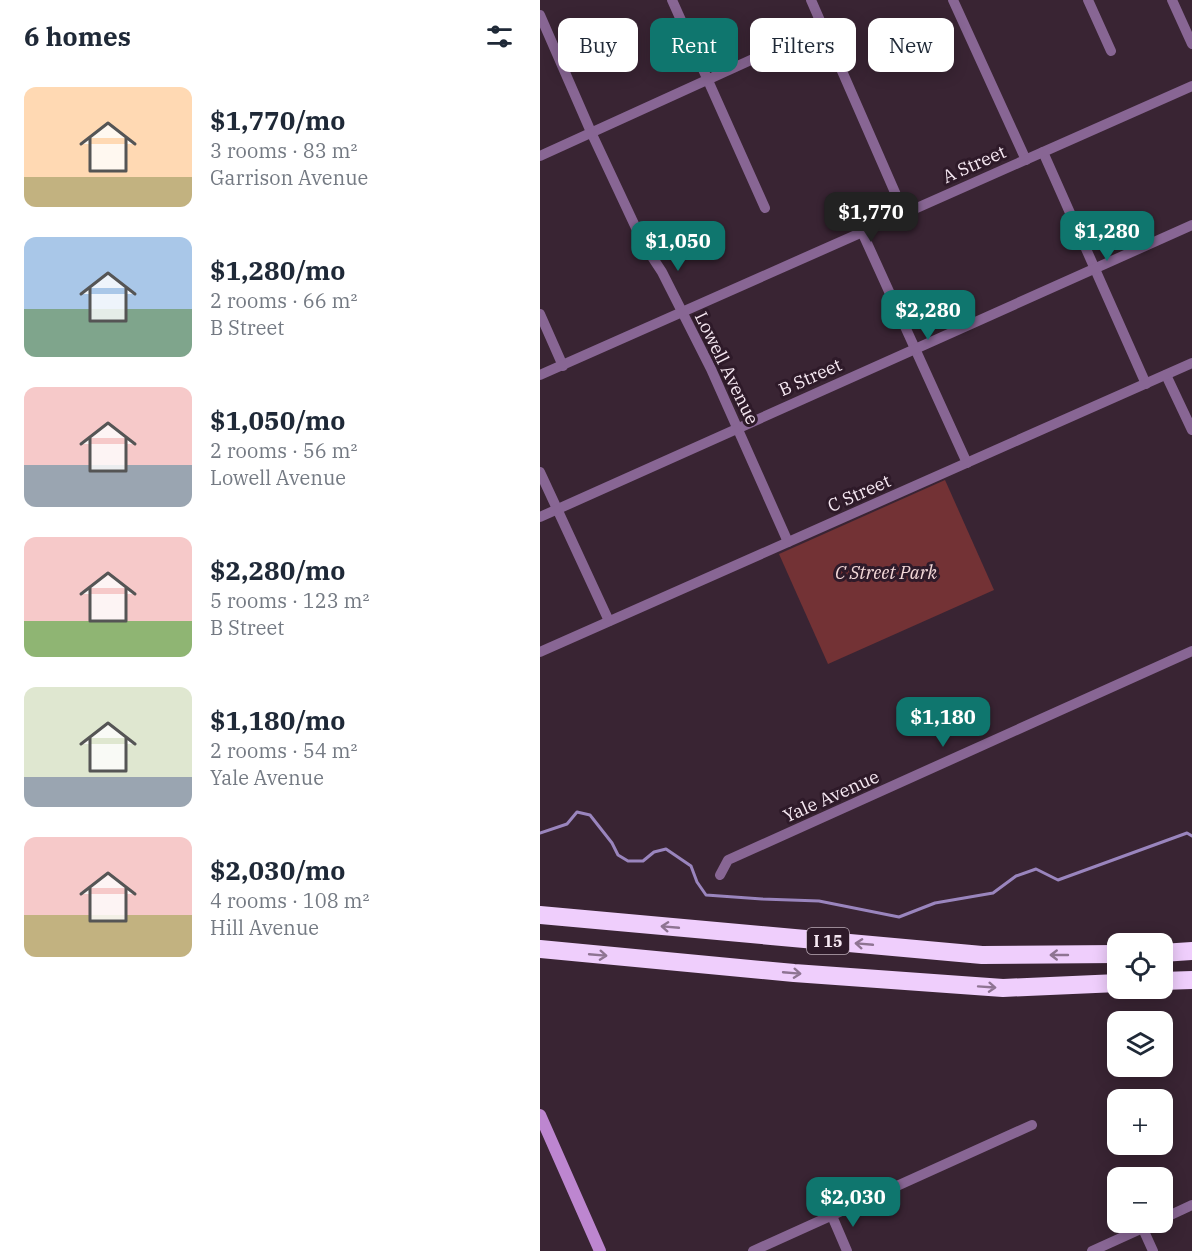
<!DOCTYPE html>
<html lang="en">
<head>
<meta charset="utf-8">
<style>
	:root { --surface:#fff; --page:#f6f6f7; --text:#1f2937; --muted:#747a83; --accent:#0f766e }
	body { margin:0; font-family:"IBM Plex Serif",serif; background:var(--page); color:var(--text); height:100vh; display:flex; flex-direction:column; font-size:22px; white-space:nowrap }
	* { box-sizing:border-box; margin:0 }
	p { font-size:20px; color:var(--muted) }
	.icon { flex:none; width:33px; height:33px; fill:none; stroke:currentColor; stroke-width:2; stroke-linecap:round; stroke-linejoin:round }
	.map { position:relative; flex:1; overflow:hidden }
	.sheet { display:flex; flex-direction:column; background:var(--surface); width:540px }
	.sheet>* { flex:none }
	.guide { position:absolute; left:18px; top:18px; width:543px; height:54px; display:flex; gap:12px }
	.tools { position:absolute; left:567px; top:933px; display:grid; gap:12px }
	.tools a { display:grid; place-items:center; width:66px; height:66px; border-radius:12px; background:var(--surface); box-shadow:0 3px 15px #0003; font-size:30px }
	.price { position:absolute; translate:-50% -51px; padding:0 14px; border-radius:12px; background:var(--accent); color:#fff; font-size:20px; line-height:39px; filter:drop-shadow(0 2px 3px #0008) }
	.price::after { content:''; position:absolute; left:50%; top:36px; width:18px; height:14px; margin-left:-9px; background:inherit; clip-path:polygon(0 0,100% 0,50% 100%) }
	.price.active { background:#222; color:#fff }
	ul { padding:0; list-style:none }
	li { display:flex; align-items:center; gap:18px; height:150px; padding:0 24px }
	li span { display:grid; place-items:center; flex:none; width:168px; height:120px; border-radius:12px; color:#555 }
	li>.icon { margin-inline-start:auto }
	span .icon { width:72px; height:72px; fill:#fffc; stroke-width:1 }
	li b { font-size:26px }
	h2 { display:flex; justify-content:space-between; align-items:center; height:72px; padding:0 24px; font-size:26px }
	.tag { padding:0 21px; border-radius:12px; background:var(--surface); box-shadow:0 3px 15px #0003; font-size:21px; line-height:54px }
	.tag.active { background:var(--accent); color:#fff }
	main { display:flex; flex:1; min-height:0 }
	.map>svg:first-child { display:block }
	.green { fill:#733235 }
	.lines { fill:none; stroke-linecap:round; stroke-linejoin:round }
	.stream { stroke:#9a85be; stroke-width:3 }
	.street { stroke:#886694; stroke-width:10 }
	.secondary { stroke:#bd86d0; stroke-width:12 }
	.highway { stroke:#efcefc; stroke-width:18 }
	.oneway { stroke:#8e7492 }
	.labels { text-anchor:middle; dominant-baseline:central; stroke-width:6; stroke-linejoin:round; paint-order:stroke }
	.shield { fill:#2e1a29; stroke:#baaab6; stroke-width:1.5 }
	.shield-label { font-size:16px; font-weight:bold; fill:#f6e8f2 }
	.street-label { font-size:18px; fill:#f6e8f2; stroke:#2e1a29 }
	.park-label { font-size:18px; font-style:italic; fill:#f3d8d8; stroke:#2e1a29 }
</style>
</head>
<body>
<main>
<section class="sheet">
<h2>6 homes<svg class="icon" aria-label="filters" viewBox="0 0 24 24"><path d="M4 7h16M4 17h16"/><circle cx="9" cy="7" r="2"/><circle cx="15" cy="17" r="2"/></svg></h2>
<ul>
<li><span style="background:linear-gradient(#ffd9b3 75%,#c2b280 0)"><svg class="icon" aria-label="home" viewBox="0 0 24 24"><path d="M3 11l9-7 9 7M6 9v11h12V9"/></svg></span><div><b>$1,770/mo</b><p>3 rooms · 83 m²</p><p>Garrison Avenue</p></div></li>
<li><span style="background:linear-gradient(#a9c7e8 60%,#7fa58c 0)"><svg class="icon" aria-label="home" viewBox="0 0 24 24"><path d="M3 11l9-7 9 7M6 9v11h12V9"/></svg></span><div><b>$1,280/mo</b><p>2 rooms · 66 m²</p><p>B Street</p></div></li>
<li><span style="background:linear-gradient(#f6c9c9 65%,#9aa5b1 0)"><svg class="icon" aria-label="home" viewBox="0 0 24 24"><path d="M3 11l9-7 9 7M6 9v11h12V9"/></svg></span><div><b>$1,050/mo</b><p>2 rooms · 56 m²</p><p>Lowell Avenue</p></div></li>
<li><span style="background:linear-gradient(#f6c9c9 70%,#8fb573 0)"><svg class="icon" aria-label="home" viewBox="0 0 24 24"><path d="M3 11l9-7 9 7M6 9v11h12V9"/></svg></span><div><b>$2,280/mo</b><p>5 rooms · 123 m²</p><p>B Street</p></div></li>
<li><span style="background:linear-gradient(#dfe7d0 75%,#9aa5b1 0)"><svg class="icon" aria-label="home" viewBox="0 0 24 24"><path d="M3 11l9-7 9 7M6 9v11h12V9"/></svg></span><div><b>$1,180/mo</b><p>2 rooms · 54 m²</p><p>Yale Avenue</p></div></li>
<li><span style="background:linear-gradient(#f6c9c9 65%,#c2b280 0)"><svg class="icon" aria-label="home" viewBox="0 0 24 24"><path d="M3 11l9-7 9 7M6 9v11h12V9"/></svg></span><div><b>$2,030/mo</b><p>4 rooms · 108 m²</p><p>Hill Avenue</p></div></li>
</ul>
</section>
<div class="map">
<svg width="652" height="1251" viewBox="0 0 652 1251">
	<rect width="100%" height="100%" fill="#392433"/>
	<!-- green -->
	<path class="green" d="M405 480 454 590 288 664 239 554Z"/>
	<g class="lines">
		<!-- stream -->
		<path class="stream" d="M0 833 27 824 37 812 50 815 72 843 78 855 88 861H103L114 852 126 849 151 866 157 882 166 895 222 899 279 901 359 917 395 903 453 893 476 876 496 869 518 880 647 833 652 836"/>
		<!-- street -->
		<g class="street">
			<path d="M132 0 225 208"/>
			<path d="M271 0 364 213"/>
			<path d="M413 0 486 160"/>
			<path d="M548 0 571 51"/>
			<path d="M632 0 652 44"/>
			<path d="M0 15 51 132 103 243 122 272 171 369 248 542"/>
			<path d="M503 152 606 384"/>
			<path d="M0 156 283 27"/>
			<path d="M322 232 427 463"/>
			<path d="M0 314 23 366"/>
			<path d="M0 375 652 86"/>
			<path d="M626 375 652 430"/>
			<path d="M0 472 69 621"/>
			<path d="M0 517 652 225"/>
			<path d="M0 652 652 363"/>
			<path d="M180 875 188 860 652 651"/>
			<path d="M292 1216 307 1251"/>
			<path d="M622 1219 652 1205"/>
			<path d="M603 1229 613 1251"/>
			<path d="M213 1251 492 1125"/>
			<path d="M552 1251 616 1222"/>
		</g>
		<!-- secondary -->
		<path class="secondary" d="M0 1115 60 1251"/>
		<!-- highway -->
		<g class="highway">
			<path d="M0 915 442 955 578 954"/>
			<path d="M0 949 254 973 463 988 578 983"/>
			<path d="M622 953 652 951"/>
			<path d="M622 981 652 980"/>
		</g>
	</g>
	<!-- one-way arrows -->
	<defs><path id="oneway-shaft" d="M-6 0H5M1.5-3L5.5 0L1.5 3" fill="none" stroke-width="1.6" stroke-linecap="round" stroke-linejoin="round" transform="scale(1.5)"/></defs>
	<g class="oneway">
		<use href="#oneway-shaft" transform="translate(130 927) rotate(-175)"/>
		<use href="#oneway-shaft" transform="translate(324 944) rotate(-175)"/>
		<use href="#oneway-shaft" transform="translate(58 955) rotate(5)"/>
		<use href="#oneway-shaft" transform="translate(519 955) rotate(180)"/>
		<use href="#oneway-shaft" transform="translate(252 973) rotate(5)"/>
		<use href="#oneway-shaft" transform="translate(447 987) rotate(4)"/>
	</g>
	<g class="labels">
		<!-- shield labels -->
		<rect class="shield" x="267" y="928" width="42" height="26" rx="4.5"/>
		<g class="shield-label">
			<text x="288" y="941">I 15</text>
		</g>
		<!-- street labels -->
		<g class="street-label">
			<text transform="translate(434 164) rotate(-24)">A Street</text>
			<text transform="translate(187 368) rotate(64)">Lowell Avenue</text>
			<text transform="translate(270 377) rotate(-24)">B Street</text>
			<text transform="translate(319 493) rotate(-24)">C Street</text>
			<text transform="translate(291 796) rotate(-24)">Yale Avenue</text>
		</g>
		<!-- park labels -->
		<g class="park-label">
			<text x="346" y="572">C Street Park</text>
		</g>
	</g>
</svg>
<div class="tools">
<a><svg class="icon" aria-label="locate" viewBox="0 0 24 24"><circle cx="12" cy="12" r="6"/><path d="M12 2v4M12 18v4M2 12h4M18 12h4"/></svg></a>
<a><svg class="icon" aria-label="layers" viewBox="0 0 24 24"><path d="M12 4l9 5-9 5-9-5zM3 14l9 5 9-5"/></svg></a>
<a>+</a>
<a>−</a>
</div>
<b class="price active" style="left:331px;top:243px">$1,770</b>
<b class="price" style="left:567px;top:262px">$1,280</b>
<b class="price" style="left:138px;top:272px">$1,050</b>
<b class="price" style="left:388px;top:341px">$2,280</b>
<b class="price" style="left:403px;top:748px">$1,180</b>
<b class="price" style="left:313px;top:1228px">$2,030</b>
<div class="guide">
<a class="tag">Buy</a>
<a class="tag active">Rent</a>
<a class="tag">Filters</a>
<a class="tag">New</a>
</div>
</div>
</main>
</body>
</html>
